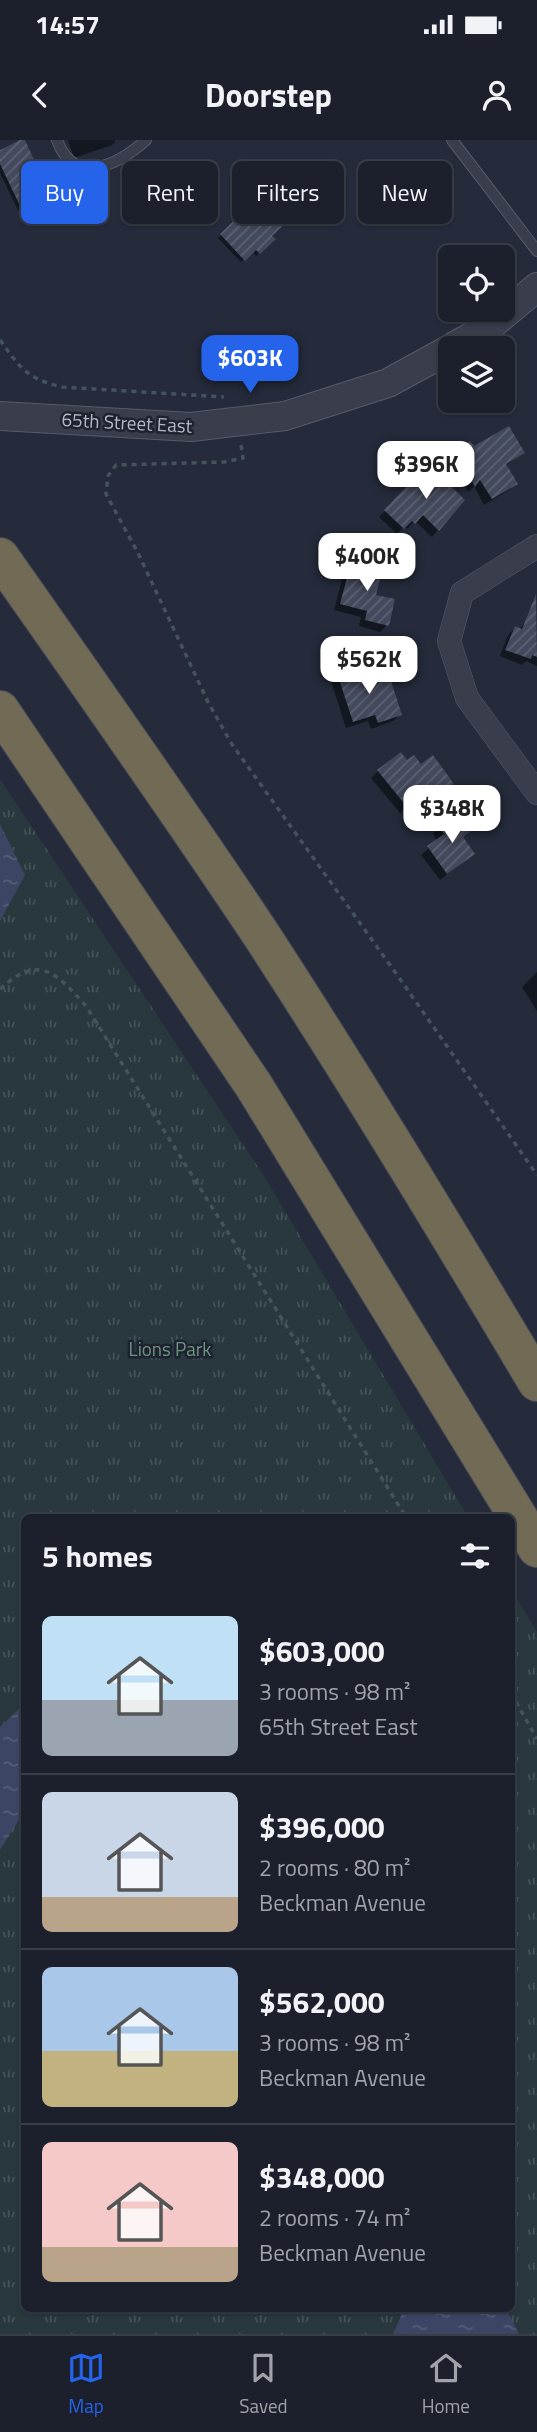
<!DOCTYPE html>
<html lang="en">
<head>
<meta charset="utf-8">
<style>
	:root { --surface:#1c202c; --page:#252834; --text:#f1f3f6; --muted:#a0a3a9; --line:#3a3e48; --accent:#2563eb }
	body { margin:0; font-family:"Titillium Web",sans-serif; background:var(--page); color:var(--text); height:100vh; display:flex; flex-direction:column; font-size:26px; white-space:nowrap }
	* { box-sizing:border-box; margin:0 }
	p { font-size:23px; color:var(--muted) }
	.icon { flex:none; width:38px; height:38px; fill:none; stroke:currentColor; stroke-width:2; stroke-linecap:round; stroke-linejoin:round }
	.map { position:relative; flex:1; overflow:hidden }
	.panel { position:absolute; left:21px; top:1374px; width:494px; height:798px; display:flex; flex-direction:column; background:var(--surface); border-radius:10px; box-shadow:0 2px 5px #0004,0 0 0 2px var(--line) }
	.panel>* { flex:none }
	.guide { position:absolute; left:21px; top:21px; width:495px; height:63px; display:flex; gap:14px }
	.buttons { position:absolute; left:438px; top:105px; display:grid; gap:14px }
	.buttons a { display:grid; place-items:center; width:77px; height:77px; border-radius:10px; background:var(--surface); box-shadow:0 2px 5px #0004,0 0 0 2px var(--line); font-size:35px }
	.price { position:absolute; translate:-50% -60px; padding:0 16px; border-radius:14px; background:#fff; color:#222; font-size:23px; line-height:46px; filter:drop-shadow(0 2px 4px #0008) }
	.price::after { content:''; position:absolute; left:50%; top:42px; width:21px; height:16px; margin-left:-10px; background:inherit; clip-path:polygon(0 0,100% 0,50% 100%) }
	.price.selected { background:var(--accent); color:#fff }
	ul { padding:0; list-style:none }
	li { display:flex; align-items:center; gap:21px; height:175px; padding:0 21px }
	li+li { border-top:2px solid var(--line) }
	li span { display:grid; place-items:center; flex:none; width:196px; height:140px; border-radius:10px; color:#555 }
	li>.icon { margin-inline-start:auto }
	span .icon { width:84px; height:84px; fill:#fffc; stroke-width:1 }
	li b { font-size:30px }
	h2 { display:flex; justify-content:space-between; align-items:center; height:84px; padding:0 21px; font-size:30px }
	.pill { padding:0 24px; border-radius:10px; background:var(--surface); box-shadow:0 2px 5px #0004,0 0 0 2px var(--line); font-size:24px; line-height:63px }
	.pill.selected { background:var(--accent); color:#fff }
	.status { display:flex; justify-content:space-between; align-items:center; height:49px; padding:0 35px; background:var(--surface); direction:ltr }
	.status svg { height:19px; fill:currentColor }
	header { display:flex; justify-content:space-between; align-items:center; height:91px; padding:0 21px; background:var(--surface); font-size:32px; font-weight:700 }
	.tab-bar { display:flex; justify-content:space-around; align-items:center; height:98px; border-top:2px solid var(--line); background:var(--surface); font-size:19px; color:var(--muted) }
	.tab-bar a { display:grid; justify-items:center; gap:4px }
	.tab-bar .selected { color:var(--accent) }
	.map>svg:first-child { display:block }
	.grass { fill:url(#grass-tufts) }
	.water { fill:url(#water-ripples) }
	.shadow { fill:#0007 }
	.building { fill:url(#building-hatch) }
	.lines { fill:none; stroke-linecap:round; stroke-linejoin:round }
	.service-casing { stroke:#575b6a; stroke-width:12 }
	.minor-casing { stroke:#575b6a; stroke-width:24 }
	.tertiary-casing { stroke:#575b6a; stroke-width:30 }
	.motorway-casing { stroke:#444857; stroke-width:40 }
	.path { stroke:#45535a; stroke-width:3.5; stroke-dasharray:5 5; stroke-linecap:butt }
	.service { stroke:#393d4c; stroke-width:10 }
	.minor { stroke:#393d4c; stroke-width:23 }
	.tertiary { stroke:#393d4c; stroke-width:28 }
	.motorway { stroke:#716b56; stroke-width:38 }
	.labels { text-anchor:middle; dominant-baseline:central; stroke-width:5; stroke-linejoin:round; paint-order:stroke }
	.street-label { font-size:19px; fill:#b4b8c7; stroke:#1e2231 }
	.park-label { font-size:19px; fill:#6d967e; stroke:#1e2231 }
</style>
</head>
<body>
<div class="status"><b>14:57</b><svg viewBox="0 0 49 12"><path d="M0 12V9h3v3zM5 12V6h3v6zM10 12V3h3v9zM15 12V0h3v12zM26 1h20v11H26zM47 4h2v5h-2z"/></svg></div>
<header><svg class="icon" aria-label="back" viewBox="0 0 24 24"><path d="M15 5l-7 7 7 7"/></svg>Doorstep<svg class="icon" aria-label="person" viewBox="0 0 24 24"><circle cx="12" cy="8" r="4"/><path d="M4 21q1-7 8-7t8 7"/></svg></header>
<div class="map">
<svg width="537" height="2194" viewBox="0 0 537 2194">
	<defs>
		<pattern id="grass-tufts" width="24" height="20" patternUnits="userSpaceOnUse" patternTransform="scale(1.75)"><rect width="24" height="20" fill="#28383d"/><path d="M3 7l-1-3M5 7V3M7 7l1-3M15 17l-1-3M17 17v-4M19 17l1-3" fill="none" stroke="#455358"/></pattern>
		<pattern id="water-ripples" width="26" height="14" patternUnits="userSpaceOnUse" patternTransform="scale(1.75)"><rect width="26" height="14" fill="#3c4563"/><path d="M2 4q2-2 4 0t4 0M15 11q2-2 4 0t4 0" fill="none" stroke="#565e78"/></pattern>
		<pattern id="building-hatch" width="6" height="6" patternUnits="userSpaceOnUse" patternTransform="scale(1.75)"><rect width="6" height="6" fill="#444a5d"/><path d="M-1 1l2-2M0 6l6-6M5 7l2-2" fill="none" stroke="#5d6273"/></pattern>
	</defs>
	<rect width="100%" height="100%" fill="#252b3b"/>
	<!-- grass -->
	<path class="grass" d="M0 639 264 1036 468 1377H24V2168H511V1449L537 1492V2194H0Z"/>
	<!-- water -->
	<g class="water">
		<path d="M0 684 25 735 0 781Z"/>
		<path d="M24 1564V1672L0 1710V1587Z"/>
		<path d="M415 2168H506L519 2194H393L402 2174Z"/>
	</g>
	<!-- shadow -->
	<g class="shadow">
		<path d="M68 0H115V2L112 5 74 18Z"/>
		<path d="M0 11 38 33 33 37 44 56 41 59 18 70 0 33Z"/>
		<path d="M261 58 270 96 273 99 256 116 252 112 241 122 218 98Z"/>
		<path d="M473 308 523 312 505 326 515 344 509 350 484 365 474 346 468 352 448 319 455 312Z"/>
		<path d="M428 327 463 360 432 397 415 381 407 389 404 386 397 394 379 377Z"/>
		<path d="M352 421 374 456 387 485 380 492 359 486 361 477 334 470 345 428Z"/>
		<path d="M536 467 537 526 526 521 522 525 500 516 508 495 515 488 519 490Z"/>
		<path d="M337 534 378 544 400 575 393 581 371 589 368 581 346 588 331 541Z"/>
		<path d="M407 622 452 644 424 665 419 659 400 673 371 638 378 631Z"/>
		<path d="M439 687 462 698 473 713 440 740 421 715 437 701 433 694Z"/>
		<path d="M537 832V871L522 847Z"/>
	</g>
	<!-- building -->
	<g class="building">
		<path d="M20 0H25L40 33 34 36 46 57 21 68 0 24V10Z"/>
		<path d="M285 48 303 66 272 96 276 99 260 114 256 110 245 121 220 94 261 55 269 64Z"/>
		<path d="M509 286 525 313 506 324 518 344 492 359 480 340 475 347 454 310 470 301 474 306Z"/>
		<path d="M428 324 465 360 439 391 423 375 415 384 412 381 404 389 384 370Z"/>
		<path d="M352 419 380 427 377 439 380 440 376 455 395 459 389 486 365 480 367 471 340 464Z"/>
		<path d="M536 454 537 517 532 515 531 519 505 510 515 486 522 489Z"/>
		<path d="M362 525 366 538 377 534 379 542 390 538 402 575 378 583 375 575 353 582 337 533Z"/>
		<path d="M401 612 407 620 414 615 421 624 433 615 454 644 431 660 427 653 407 667 377 630Z"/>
		<path d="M456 673 470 692 463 697 475 714 447 734 427 706 444 694 438 686Z"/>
	</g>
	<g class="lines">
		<!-- service casing -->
		<g class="service-casing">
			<g id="service">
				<path d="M57 0C74 48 119 24 146 0"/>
				<path d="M452 0 537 111"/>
			</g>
		</g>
		<!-- minor casing -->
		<g class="minor-casing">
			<path id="minor" d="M537 406 462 453 449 501 467 558 537 653"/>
		</g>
		<!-- tertiary casing -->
		<g class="tertiary-casing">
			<g id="tertiary">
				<path d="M451 208 489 187 537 147"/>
				<path d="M0 276 191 287 285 276 388 243 450 209"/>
			</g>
		</g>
		<!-- motorway casing -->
		<g class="motorway-casing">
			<g id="motorway">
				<path d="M0 417C88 542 177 668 262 796 357 942 448 1092 537 1242"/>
				<path d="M0 570 254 946 537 1408"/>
			</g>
		</g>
		<!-- path -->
		<g class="path">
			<path d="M0 200C21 229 26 238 62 247L224 257"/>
			<path d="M241 305 243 318 224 322 116 325 108 336 106 354 138 413 208 562 231 603 400 839 537 1035"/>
			<path d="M0 849C40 813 56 833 86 866L406 1377"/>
			<path d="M511 1553 537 1599"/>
		</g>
		<!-- service -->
		<use href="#service" class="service"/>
		<!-- minor -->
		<use href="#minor" class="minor"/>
		<!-- tertiary -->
		<use href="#tertiary" class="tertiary"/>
		<!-- motorway -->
		<use href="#motorway" class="motorway"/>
	</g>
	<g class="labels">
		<!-- street labels -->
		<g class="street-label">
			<text transform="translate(127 282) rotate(3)">65th Street East</text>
		</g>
		<!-- park labels -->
		<g class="park-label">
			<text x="170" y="1208">Lions Park</text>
		</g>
	</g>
</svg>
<div class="buttons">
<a><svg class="icon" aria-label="locate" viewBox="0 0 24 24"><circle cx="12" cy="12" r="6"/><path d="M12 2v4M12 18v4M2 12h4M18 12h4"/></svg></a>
<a><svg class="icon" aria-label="layers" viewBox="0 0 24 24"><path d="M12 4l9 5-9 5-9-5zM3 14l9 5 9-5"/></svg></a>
</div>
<b class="price selected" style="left:250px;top:255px">$603K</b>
<b class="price" style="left:426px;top:361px">$396K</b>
<b class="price" style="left:367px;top:453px">$400K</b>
<b class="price" style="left:369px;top:556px">$562K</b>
<b class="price" style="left:452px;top:705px">$348K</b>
<div class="guide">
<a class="pill selected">Buy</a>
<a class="pill">Rent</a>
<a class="pill">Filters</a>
<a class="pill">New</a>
</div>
<section class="panel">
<h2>5 homes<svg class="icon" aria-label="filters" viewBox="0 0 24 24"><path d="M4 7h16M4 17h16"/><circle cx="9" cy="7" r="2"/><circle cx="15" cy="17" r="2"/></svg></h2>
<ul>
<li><span style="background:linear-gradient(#bfe0f5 60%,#9aa5b1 0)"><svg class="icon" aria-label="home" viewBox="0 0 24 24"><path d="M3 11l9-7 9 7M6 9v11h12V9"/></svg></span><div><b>$603,000</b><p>3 rooms · 98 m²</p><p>65th Street East</p></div></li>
<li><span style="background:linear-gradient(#c9d6e8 75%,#b9a48a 0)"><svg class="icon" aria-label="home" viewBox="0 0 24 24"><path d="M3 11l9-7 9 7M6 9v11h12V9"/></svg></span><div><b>$396,000</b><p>2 rooms · 80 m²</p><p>Beckman Avenue</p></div></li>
<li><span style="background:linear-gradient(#a9c7e8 60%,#c2b280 0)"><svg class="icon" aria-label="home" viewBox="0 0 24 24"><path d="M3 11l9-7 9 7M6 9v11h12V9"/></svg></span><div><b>$562,000</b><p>3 rooms · 98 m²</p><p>Beckman Avenue</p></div></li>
<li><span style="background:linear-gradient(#f6c9c9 75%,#b9a48a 0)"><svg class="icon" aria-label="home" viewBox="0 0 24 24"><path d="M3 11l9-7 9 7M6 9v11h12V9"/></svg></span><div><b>$348,000</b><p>2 rooms · 74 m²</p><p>Beckman Avenue</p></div></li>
</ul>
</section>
</div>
<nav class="tab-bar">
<a class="selected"><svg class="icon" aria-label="map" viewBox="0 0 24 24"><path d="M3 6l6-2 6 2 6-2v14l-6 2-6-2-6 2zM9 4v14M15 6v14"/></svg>Map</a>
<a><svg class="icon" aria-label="saved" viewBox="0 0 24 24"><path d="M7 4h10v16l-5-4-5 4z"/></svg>Saved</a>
<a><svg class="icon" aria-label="home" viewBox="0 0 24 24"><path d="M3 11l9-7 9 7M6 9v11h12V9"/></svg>Home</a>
</nav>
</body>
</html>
